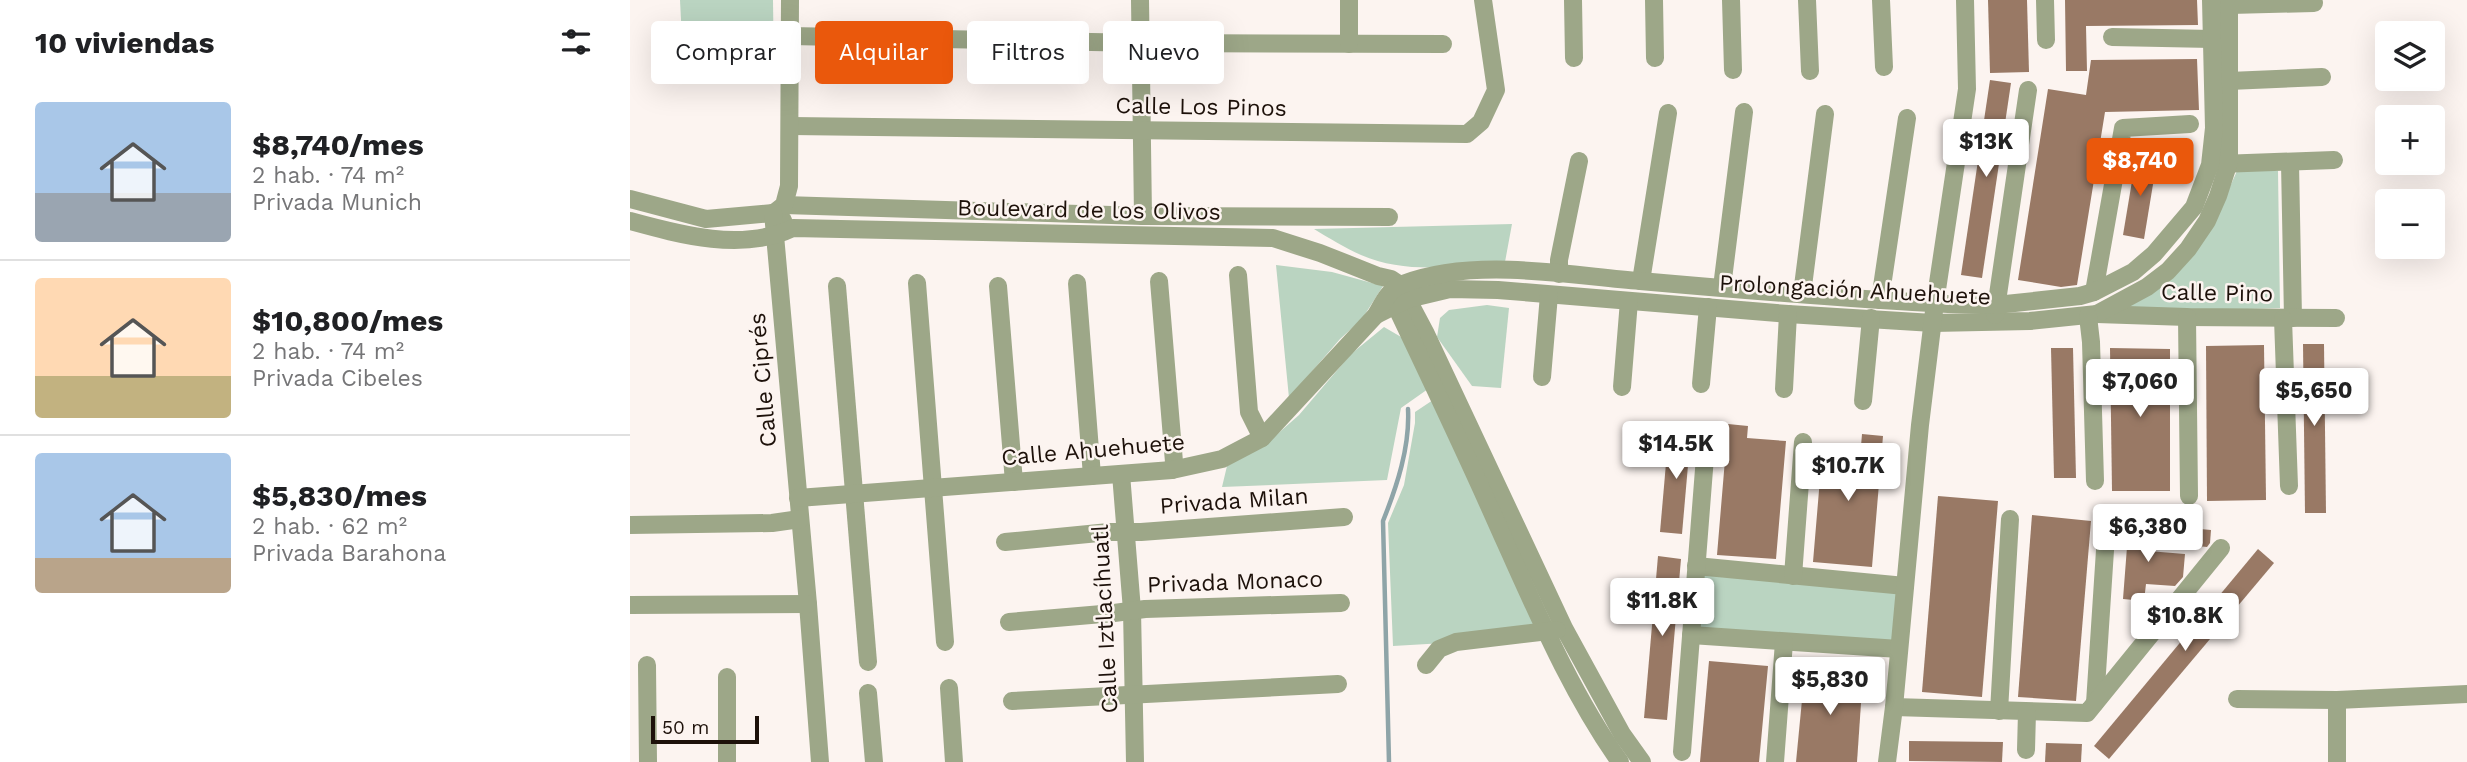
<!DOCTYPE html>
<html lang="es">
<head>
<meta charset="utf-8">
<style>
	:root { --surface:#fff; --page:#f6f6f6; --text:#202124; --muted:#757577; --line:#e0e0e0; --accent:#ea580c }
	body { margin:0; font-family:"Work Sans",sans-serif; background:var(--page); color:var(--text); height:100vh; display:flex; flex-direction:column; font-size:26px; white-space:nowrap }
	* { box-sizing:border-box; margin:0 }
	p { font-size:23px; color:var(--muted) }
	.icon { flex:none; width:38px; height:38px; fill:none; stroke:currentColor; stroke-width:2; stroke-linecap:round; stroke-linejoin:round }
	.map { position:relative; flex:1; overflow:hidden }
	.panel { display:flex; flex-direction:column; background:var(--surface); width:630px }
	.panel>* { flex:none }
	.banner { position:absolute; left:21px; top:21px; width:665px; height:63px; display:flex; gap:14px }
	.tools { position:absolute; left:1745px; top:21px; display:grid; gap:14px }
	.tools a { display:grid; place-items:center; width:70px; height:70px; border-radius:7px; background:var(--surface); box-shadow:0 7px 28px #0002; font-size:35px }
	.scale { position:absolute; left:21px; bottom:18px; width:108px; box-sizing:border-box; padding-left:7px; border:4px solid #1d110a; border-top:0; font-size:19px; line-height:24px; white-space:nowrap; color:#1d110a; -webkit-text-stroke:5px #fcf4f0; paint-order:stroke }
	.price { position:absolute; translate:-50% -60px; padding:0 16px; border-radius:7px; background:#fff; color:#222; font-size:23px; line-height:46px; filter:drop-shadow(0 2px 4px #0008) }
	.price::after { content:''; position:absolute; left:50%; top:42px; width:21px; height:16px; margin-left:-10px; background:inherit; clip-path:polygon(0 0,100% 0,50% 100%) }
	.price.selected { background:var(--accent); color:#fff }
	ul { padding:0; list-style:none }
	li { display:flex; align-items:center; gap:21px; height:175px; padding:0 35px }
	li+li { border-top:2px solid var(--line) }
	li span { display:grid; place-items:center; flex:none; width:196px; height:140px; border-radius:7px; color:#555 }
	li>.icon { margin-inline-start:auto }
	span .icon { width:84px; height:84px; fill:#fffc; stroke-width:1 }
	li b { font-size:30px }
	h2 { display:flex; justify-content:space-between; align-items:center; height:84px; padding:0 35px; font-size:30px }
	.chip { padding:0 24px; border-radius:7px; background:var(--surface); box-shadow:0 7px 28px #0002; font-size:24px; line-height:63px }
	.chip.selected { background:var(--accent); color:#fff }
	main { display:flex; flex:1; min-height:0 }
	.map>svg:first-child { display:block }
	.green { fill:#bad4c1 }
	.lines { fill:none; stroke-linecap:round; stroke-linejoin:round }
	.stream { stroke:#8ea4a8; stroke-width:4.5 }
	.building { fill:#997965 }
	.minor { stroke:#9da788; stroke-width:18 }
	.labels { text-anchor:middle; dominant-baseline:central; stroke-width:5; stroke-linejoin:round; paint-order:stroke }
	.street-label { font-size:23px; fill:#1d110a; stroke:#fcf4f0 }
</style>
</head>
<body>
<main>
<section class="panel">
<h2>10 viviendas<svg class="icon" aria-label="filters" viewBox="0 0 24 24"><path d="M4 7h16M4 17h16"/><circle cx="9" cy="7" r="2"/><circle cx="15" cy="17" r="2"/></svg></h2>
<ul>
<li><span style="background:linear-gradient(#a9c7e8 65%,#9aa5b1 0)"><svg class="icon" aria-label="home" viewBox="0 0 24 24"><path d="M3 11l9-7 9 7M6 9v11h12V9"/></svg></span><div><b>$8,740/mes</b><p>2 hab. · 74 m²</p><p>Privada Munich</p></div></li>
<li><span style="background:linear-gradient(#ffd9b3 70%,#c2b280 0)"><svg class="icon" aria-label="home" viewBox="0 0 24 24"><path d="M3 11l9-7 9 7M6 9v11h12V9"/></svg></span><div><b>$10,800/mes</b><p>2 hab. · 74 m²</p><p>Privada Cibeles</p></div></li>
<li><span style="background:linear-gradient(#a9c7e8 75%,#b9a48a 0)"><svg class="icon" aria-label="home" viewBox="0 0 24 24"><path d="M3 11l9-7 9 7M6 9v11h12V9"/></svg></span><div><b>$5,830/mes</b><p>2 hab. · 62 m²</p><p>Privada Barahona</p></div></li>
</ul>
</section>
<div class="map">
<svg width="1837" height="762" viewBox="0 0 1837 762">
	<rect width="100%" height="100%" fill="#fcf4f0"/>
	<!-- green -->
	<g class="green">
		<path d="M50 0H143L144 81 54 78Z"/>
		<path d="M1607 171H1648L1650 308 1489 313 1582 227Z"/>
		<path d="M882 224 875 262C827 266 777 275 731 255 715 248 699 238 684 229Z"/>
		<path d="M646 265 702 272 753 286 732 319 710 339 659 398Z"/>
		<path d="M857 305 879 308 871 388 842 386 807 337 810 318 819 310Z"/>
		<path d="M754 327 778 341 798 389 771 408 757 480 592 487 597 466 635 445 669 415 721 354Z"/>
		<path d="M803 400 919 637 763 646 758 523 774 485 785 423V412Z"/>
		<path d="M1067 566 1269 586 1263 648 1062 636Z"/>
	</g>
	<g class="lines">
		<!-- stream -->
		<path class="stream" d="M759 762 753 521C767 486 780 447 778 409"/>
	</g>
	<!-- building -->
	<g class="building">
		<path d="M1358 0H1397L1399 72 1360 73Z"/>
		<path d="M1435 0H1567L1568 25 1456 26 1457 71H1436Z"/>
		<path d="M1567 59 1569 110 1475 112 1447 285 1431 287 1388 280 1418 89 1456 95 1461 60Z"/>
		<path d="M1360 80 1381 83 1352 278 1331 275Z"/>
		<path d="M1536 147 1561 151 1558 172 1532 168Z"/>
		<path d="M1506 157 1527 160 1514 239 1493 235Z"/>
		<path d="M1673 344H1694L1696 513H1675Z"/>
		<path d="M1634 345 1636 500 1577 501 1576 346Z"/>
		<path d="M1421 348H1443L1446 478H1424Z"/>
		<path d="M1480 348 1540 349V491H1482Z"/>
		<path d="M1098 424 1118 426 1117 438 1156 441 1146 559 1087 555Z"/>
		<path d="M1039 429 1061 431 1052 534 1030 532Z"/>
		<path d="M1232 434 1253 436 1242 567 1183 562 1193 443 1231 446Z"/>
		<path d="M1308 496 1368 501 1352 697 1292 692Z"/>
		<path d="M1402 515 1461 521 1446 701 1388 697Z"/>
		<path d="M1499 521 1520 523 1518 551 1555 554 1553 577 1545 586 1516 584 1514 601 1493 599Z"/>
		<path d="M1559 528 1581 530 1580 543 1577 547 1558 545Z"/>
		<path d="M1628 549 1644 563 1479 759 1464 746Z"/>
		<path d="M1028 556 1051 559 1037 720 1014 718Z"/>
		<path d="M1079 661 1138 666 1129 762H1070Z"/>
		<path d="M1175 669 1233 674 1227 762H1166Z"/>
		<path d="M1279 741 1373 742 1372 762 1279 761Z"/>
		<path d="M1416 743 1452 744 1451 762H1415Z"/>
	</g>
	<g class="lines">
		<!-- minor -->
		<g class="minor">
			<path d="M510 0 513 216"/>
			<path d="M943 0 944 58"/>
			<path d="M1024 0 1025 58"/>
			<path d="M1101 0 1103 70"/>
			<path d="M1177 0 1180 71"/>
			<path d="M1251 0 1254 67"/>
			<path d="M1415 0 1416 40"/>
			<path d="M1600 5 1684 3"/>
			<path d="M160 36 512 43 813 44"/>
			<path d="M1482 37 1582 39"/>
			<path d="M719 44V0"/>
			<path d="M1599 81 1692 77"/>
			<path d="M161 126 837 134 851 122 866 90 853 0"/>
			<path d="M1660 163 1663 318"/>
			<path d="M1590 164 1704 160"/>
			<path d="M0 199 76 219 143 213 153 220"/>
			<path d="M154 205 513 216 759 217"/>
			<path d="M145 212 154 205 159 186 160 0"/>
			<path d="M143 213 178 604 190 762"/>
			<path d="M0 221C51 235 113 252 163 228L643 238 690 253 748 276 761 279 770 285 796 334 934 628 992 734 1012 762"/>
			<path d="M929 274V260L949 161"/>
			<path d="M608 275 619 412 632 438"/>
			<path d="M529 281 544 462 542 470"/>
			<path d="M1011 281 1038 113"/>
			<path d="M287 283 315 642"/>
			<path d="M447 283 462 476"/>
			<path d="M207 286 238 662"/>
			<path d="M368 286 384 482"/>
			<path d="M1092 287 1114 112"/>
			<path d="M1464 292 1493 128 1560 124"/>
			<path d="M1172 294 1195 114"/>
			<path d="M762 298C799 376 837 455 872 535 907 612 941 693 990 762"/>
			<path d="M1250 300 1277 118"/>
			<path d="M1467 314 1557 317 1706 318"/>
			<path d="M746 315 778 299 820 289 868 290 1158 314 1303 323 1400 321 1467 314 1517 287 1538 271 1558 249 1577 221 1588 196 1599 162V0"/>
			<path d="M1365 315 1398 90"/>
			<path d="M1458 316 1461 342 1465 481"/>
			<path d="M1557 317 1559 496"/>
			<path d="M1653 319 1659 486"/>
			<path d="M912 377 919 295"/>
			<path d="M1071 384 1078 307"/>
			<path d="M992 387 999 301"/>
			<path d="M1154 389 1158 314"/>
			<path d="M1233 401 1241 318"/>
			<path d="M491 474 502 610 505 762"/>
			<path d="M168 498 542 470 592 459 632 438 746 315C753 303 759 289 773 284 844 257 935 275 1010 281 1112 290 1215 299 1318 304L1366 305 1450 296 1464 292 1503 272 1524 254 1564 207 1580 165 1584 128 1581 0"/>
			<path d="M0 525 142 523 170 519"/>
			<path d="M375 542 479 532H511L714 517"/>
			<path d="M1066 566 1275 586"/>
			<path d="M1163 576 1173 442"/>
			<path d="M0 605 178 604"/>
			<path d="M379 622 484 613 515 609 711 603"/>
			<path d="M1061 635 1269 649"/>
			<path d="M17 665 18 762"/>
			<path d="M796 665 809 649 826 642 927 630"/>
			<path d="M97 677V762"/>
			<path d="M319 688 324 762"/>
			<path d="M238 693 244 762"/>
			<path d="M1607 699 1707 700 1837 694"/>
			<path d="M382 701 708 684"/>
			<path d="M1465 703 1476 535"/>
			<path d="M1264 707 1457 713 1591 548"/>
			<path d="M1369 711 1380 519"/>
			<path d="M1396 750 1397 712"/>
			<path d="M1052 752 1077 431"/>
			<path d="M1145 762 1154 642"/>
			<path d="M1257 762 1264 707 1290 425 1305 303 1337 89 1335 0"/>
			<path d="M1707 762V700"/>
		</g>
	</g>
	<g class="labels">
		<!-- street labels -->
		<g class="street-label">
			<text transform="translate(571 107) rotate(1)">Calle Los Pinos</text>
			<text transform="translate(459 210) rotate(1)">Boulevard de los Olivos</text>
			<text transform="translate(1225 290) rotate(3)">Prolongación Ahuehuete</text>
			<text transform="translate(1587 293) rotate(1)">Calle Pino</text>
			<text transform="translate(133 380) rotate(-95)">Calle Ciprés</text>
			<text transform="translate(463 450) rotate(-5)">Calle Ahuehuete</text>
			<text transform="translate(604 501) rotate(-4)">Privada Milan</text>
			<text transform="translate(605 582) rotate(-2)">Privada Monaco</text>
			<text transform="translate(475 619) rotate(-93)">Calle Iztlacíhuatl</text>
		</g>
	</g>
</svg>
<div class="tools">
<a><svg class="icon" aria-label="layers" viewBox="0 0 24 24"><path d="M12 4l9 5-9 5-9-5zM3 14l9 5 9-5"/></svg></a>
<a>+</a>
<a>−</a>
</div>
<div class="scale">50 m</div>
<b class="price" style="left:1356px;top:179px">$13K</b>
<b class="price selected" style="left:1510px;top:198px">$8,740</b>
<b class="price" style="left:1510px;top:419px">$7,060</b>
<b class="price" style="left:1684px;top:428px">$5,650</b>
<b class="price" style="left:1046px;top:481px">$14.5K</b>
<b class="price" style="left:1218px;top:503px">$10.7K</b>
<b class="price" style="left:1518px;top:564px">$6,380</b>
<b class="price" style="left:1032px;top:638px">$11.8K</b>
<b class="price" style="left:1555px;top:653px">$10.8K</b>
<b class="price" style="left:1200px;top:717px">$5,830</b>
<div class="banner">
<a class="chip">Comprar</a>
<a class="chip selected">Alquilar</a>
<a class="chip">Filtros</a>
<a class="chip">Nuevo</a>
</div>
</div>
</main>
</body>
</html>
